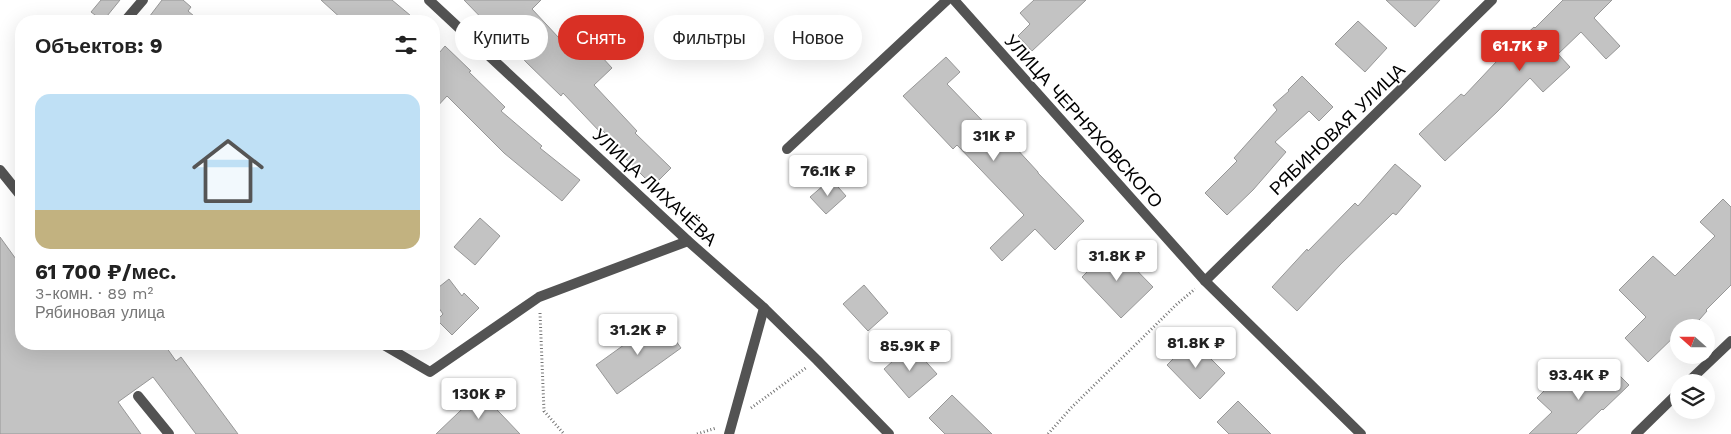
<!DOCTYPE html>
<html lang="ru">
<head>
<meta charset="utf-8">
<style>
	:root { --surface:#fff; --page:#f6f6f6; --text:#222; --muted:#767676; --line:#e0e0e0; --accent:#d93025 }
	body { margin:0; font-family:"Work Sans",sans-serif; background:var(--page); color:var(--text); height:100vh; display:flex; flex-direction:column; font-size:19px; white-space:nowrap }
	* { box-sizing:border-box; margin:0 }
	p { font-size:16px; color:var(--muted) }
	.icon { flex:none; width:28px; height:28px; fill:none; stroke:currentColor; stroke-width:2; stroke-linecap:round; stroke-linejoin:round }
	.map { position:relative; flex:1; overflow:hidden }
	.details { position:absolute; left:15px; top:15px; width:425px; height:335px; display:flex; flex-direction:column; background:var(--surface); border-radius:20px; box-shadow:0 5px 20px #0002 }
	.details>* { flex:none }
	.banner { position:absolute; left:455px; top:15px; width:475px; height:45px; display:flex; gap:10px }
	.needle { width:32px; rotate:291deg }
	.tools { position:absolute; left:1670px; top:319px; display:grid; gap:10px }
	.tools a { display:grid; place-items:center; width:45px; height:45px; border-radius:50%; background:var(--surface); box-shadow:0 5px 20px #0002; font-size:25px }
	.price { position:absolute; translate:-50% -42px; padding:0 11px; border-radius:5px; background:#fff; color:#222; font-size:16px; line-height:32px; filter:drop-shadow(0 1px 2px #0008) }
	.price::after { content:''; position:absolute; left:50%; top:30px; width:15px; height:11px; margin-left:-8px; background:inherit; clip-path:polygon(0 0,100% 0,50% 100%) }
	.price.on { background:var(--accent); color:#fff }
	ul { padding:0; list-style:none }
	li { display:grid; align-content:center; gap:10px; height:265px; padding:0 20px }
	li+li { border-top:1px solid var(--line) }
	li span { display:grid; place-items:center; height:155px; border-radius:15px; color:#555 }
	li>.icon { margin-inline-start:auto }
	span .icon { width:90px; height:90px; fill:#fffc; stroke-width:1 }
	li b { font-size:21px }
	h2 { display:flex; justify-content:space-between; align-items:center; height:60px; padding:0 20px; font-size:21px }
	.chip { padding:0 18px; border-radius:22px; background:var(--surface); box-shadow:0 5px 20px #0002; font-size:18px; line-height:45px }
	.chip.on { background:var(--accent); color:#fff }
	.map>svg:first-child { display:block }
	.building { fill:#c3c3c3; stroke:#979797 }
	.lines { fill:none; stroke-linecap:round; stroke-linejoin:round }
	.path { stroke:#757575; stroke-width:3; stroke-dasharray:1 2.5; stroke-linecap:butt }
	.lane { stroke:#535353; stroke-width:10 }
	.street { stroke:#535353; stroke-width:10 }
	.labels { text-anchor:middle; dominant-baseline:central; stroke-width:4; stroke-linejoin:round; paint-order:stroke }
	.street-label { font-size:18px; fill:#000; stroke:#fff }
</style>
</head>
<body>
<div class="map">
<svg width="1731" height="434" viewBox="0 0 1731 434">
	<rect width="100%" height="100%" fill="#fff"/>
	<!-- building -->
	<g class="building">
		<path d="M101 0H120L103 21 91 12Z"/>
		<path d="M162 0H183L191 7 188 11 200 21H146Z"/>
		<path d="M321 0H392L417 21H344Z"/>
		<path d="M464 0H541L532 9 559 38 568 30 577 40 586 31 606 51 601 56 612 68 594 85 637 131 635 133 671 168 653 186 624 157 627 154 603 131 601 133 563 93 561 96 526 62 503 36 501 38Z"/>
		<path d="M1034 0H1086L1032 51 1018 36 1030 24 1020 13Z"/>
		<path d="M1386 0H1440L1415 27Z"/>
		<path d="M1563 0H1612L1594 18 1620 46 1606 59 1581 32 1558 54 1570 67 1543 92 1530 78 1498 111 1445 161 1419 134 1461 94 1464 96 1496 62 1534 27 1535 28Z"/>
		<path d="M1358 21 1387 48 1365 72 1335 44Z"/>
		<path d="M445 46 471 71 469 72 505 107 501 111 542 146 540 148 580 180 562 201 504 153 447 96 434 110V59Z"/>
		<path d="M946 57 960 72 947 84 999 138 1003 134 1038 172V173L1084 221 1055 250 1035 229 1002 261 990 248 1024 215 957 145 953 149 903 96Z"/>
		<path d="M1302 76 1333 107 1319 121 1309 111 1275 142 1286 152 1253 190 1227 215 1205 193 1237 161 1234 158 1277 110 1273 105 1289 91 1288 90Z"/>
		<path d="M1395 164 1421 186 1396 215 1393 213 1340 265 1297 311 1272 287 1307 249 1308 251 1355 203 1358 206Z"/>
		<path d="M831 179 846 196 826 214 810 197Z"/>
		<path d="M1723 199 1731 207V285L1706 310 1707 311 1692 328H1679V332L1648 362 1625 338 1646 317 1619 290 1653 256 1675 276 1715 236 1700 222Z"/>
		<path d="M480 218 500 236 475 265 454 247Z"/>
		<path d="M0 237 21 266V344H164L176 361 181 357 238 434H196L153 377 118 402 141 434H0Z"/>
		<path d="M1113 246 1153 287 1121 318 1082 277Z"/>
		<path d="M449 279 462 296 464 293 479 308 452 335 437 320 443 314 434 301V291Z"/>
		<path d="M864 285 888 313 868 331 843 304Z"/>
		<path d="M660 319 681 348 617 394 596 365Z"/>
		<path d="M1192 340 1225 373 1200 399 1167 365Z"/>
		<path d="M911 345 937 374 909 398 884 369Z"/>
		<path d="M1605 361 1629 385 1603 410 1602 409 1576 434H1529L1552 412 1537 398 1562 373 1577 388Z"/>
		<path d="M480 392 520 434H436Z"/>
		<path d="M952 395 992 434H945L929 418Z"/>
		<path d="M1238 401 1271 434H1229L1217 422Z"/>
	</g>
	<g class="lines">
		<!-- path -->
		<g class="path">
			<path d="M540 313 544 411 564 434"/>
			<path d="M751 408 807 367"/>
			<path d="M697 434 716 428"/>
			<path d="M1048 434 1071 408 1177 304 1195 289"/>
		</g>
		<!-- lane -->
		<g class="lane">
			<path d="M125 21 143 0"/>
			<path d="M787 149 947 0"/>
			<path d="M0 170 21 196"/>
			<path d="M382 344 430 372 539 297 688 241"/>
			<path d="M138 396 169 434"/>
		</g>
		<!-- street -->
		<g class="street">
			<path d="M429 0 688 241 764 308 729 434"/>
			<path d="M954 0 1205 281 1361 434"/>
			<path d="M1205 281 1492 0"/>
			<path d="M764 308 817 360 889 434"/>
			<path d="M1688 382 1731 341"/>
			<path d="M1636 434 1679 392"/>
		</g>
	</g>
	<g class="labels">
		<!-- street labels -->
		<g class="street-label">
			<text transform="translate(1084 121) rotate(48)">УЛИЦА ЧЕРНЯХОВСКОГО</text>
			<text transform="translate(1337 129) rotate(-44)">РЯБИНОВАЯ УЛИЦА</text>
			<text transform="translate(655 187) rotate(43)">УЛИЦА ЛИХАЧЁВА</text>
		</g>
	</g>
</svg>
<div class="tools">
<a><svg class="needle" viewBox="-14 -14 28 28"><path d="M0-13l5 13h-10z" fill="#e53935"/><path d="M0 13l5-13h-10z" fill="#767676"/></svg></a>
<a><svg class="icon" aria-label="layers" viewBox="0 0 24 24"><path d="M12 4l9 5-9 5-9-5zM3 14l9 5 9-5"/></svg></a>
</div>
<b class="price on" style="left:1520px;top:72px">61.7K ₽</b>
<b class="price" style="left:994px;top:162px">31K ₽</b>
<b class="price" style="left:828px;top:197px">76.1K ₽</b>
<b class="price" style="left:1117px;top:282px">31.8K ₽</b>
<b class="price" style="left:638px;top:356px">31.2K ₽</b>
<b class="price" style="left:1196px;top:369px">81.8K ₽</b>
<b class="price" style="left:910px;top:372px">85.9K ₽</b>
<b class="price" style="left:1579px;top:401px">93.4K ₽</b>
<b class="price" style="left:479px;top:420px">130K ₽</b>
<div class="banner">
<a class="chip">Купить</a>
<a class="chip on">Снять</a>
<a class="chip">Фильтры</a>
<a class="chip">Новое</a>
</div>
<section class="details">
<h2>Объектов: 9<svg class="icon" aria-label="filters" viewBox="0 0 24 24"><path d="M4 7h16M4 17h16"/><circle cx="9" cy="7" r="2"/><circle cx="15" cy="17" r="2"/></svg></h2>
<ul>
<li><span style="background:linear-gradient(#bfe0f5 75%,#c2b280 0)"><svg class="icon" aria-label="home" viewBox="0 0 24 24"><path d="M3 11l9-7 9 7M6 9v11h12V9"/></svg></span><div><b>61 700 ₽/мес.</b><p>3-комн. · 89 m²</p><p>Рябиновая улица</p></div></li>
</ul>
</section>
</div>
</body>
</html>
